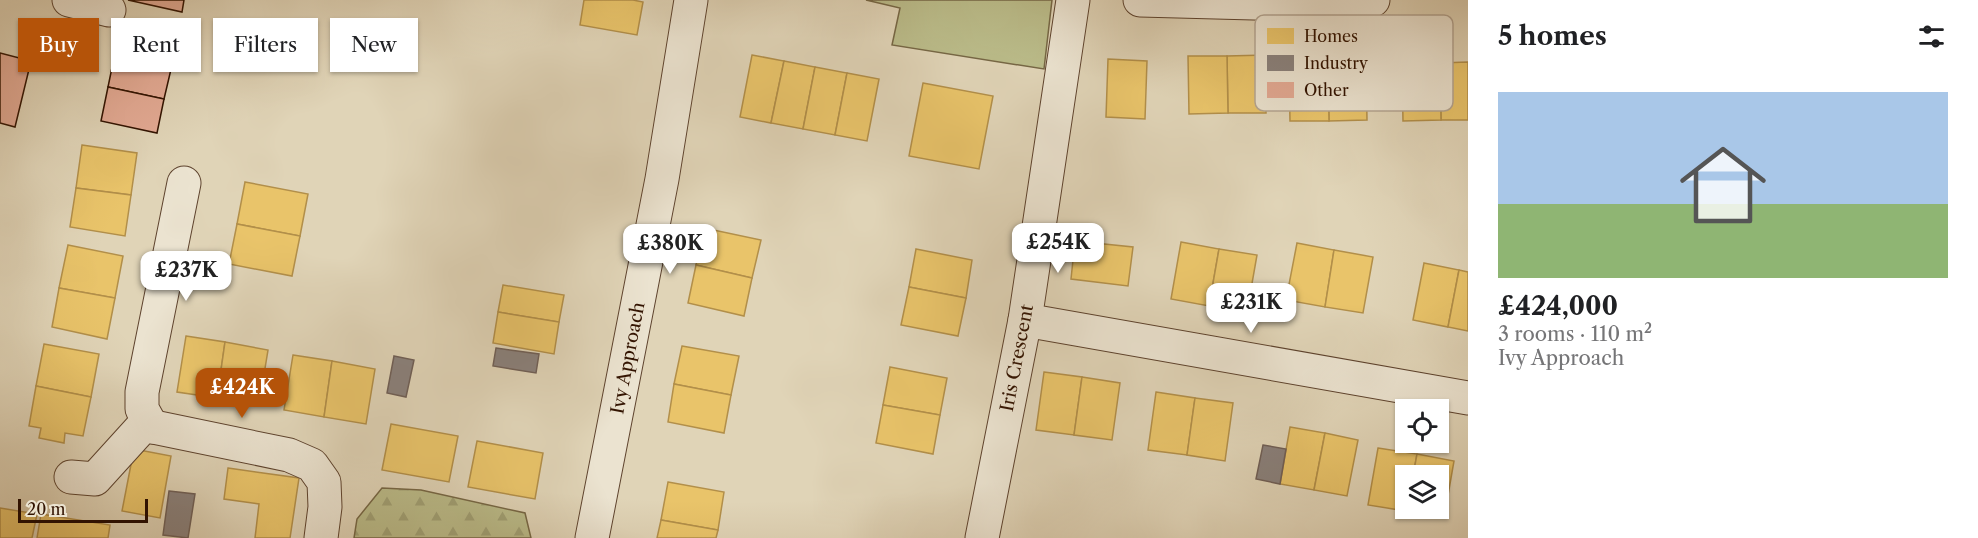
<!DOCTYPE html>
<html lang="en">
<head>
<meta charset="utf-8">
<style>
	:root { --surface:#fff; --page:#f2f2f2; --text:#202124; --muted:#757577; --accent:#b45309 }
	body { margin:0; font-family:"Libre Caslon Text",serif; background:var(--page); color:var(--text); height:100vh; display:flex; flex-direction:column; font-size:22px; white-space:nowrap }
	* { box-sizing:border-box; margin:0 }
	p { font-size:20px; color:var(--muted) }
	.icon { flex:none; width:33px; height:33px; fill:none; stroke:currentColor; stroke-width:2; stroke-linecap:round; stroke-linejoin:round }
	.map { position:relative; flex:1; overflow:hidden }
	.sheet { display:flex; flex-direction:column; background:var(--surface); width:510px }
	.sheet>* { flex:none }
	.banner { position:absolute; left:18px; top:18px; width:570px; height:54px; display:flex; gap:12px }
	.tools { position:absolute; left:1395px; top:399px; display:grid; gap:12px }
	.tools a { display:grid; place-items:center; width:54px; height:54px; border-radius:0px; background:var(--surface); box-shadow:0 2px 4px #0004; font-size:30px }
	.scale { position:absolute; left:18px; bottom:15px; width:130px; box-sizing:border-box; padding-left:6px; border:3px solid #321301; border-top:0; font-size:16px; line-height:21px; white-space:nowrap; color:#321301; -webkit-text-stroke:4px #ebe3d0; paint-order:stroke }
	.price { position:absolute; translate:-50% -51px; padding:0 14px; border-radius:12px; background:#fff; color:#222; font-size:20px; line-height:39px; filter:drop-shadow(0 2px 3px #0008) }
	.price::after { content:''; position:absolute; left:50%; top:36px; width:18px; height:14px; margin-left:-9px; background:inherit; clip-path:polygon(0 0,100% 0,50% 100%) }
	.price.active { background:var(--accent); color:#fff }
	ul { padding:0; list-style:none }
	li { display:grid; align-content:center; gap:12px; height:318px; padding:0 30px }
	li span { display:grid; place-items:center; height:186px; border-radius:0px; color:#555 }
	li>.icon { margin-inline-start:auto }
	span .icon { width:108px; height:108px; fill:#fffc; stroke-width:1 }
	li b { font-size:26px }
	h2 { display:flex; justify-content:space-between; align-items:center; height:72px; padding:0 30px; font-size:26px }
	.tag { padding:0 21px; border-radius:0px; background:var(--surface); box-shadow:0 2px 4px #0004; font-size:21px; line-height:54px }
	.tag.active { background:var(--accent); color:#fff }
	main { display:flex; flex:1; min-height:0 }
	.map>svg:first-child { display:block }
	.forest { fill:url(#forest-firs); stroke:#766745; stroke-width:1.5 }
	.green { fill:#babb89; stroke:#766745; stroke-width:1.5 }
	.homes { fill:#e9c46a; stroke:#b28f4a; stroke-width:1.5 }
	.industry { fill:#8a817c; stroke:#706057; stroke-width:1.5 }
	.building { fill:#e2a993; stroke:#321301; stroke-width:1.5 }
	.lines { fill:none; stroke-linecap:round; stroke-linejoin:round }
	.minor-casing { stroke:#5e432e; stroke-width:35 }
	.minor { stroke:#ebe3d0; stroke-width:33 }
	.labels { text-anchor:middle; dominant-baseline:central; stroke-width:6; stroke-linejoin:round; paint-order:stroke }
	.street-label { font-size:18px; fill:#321301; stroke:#ebe3d0 }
	.key { fill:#ebe3d0; stroke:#b4a592; stroke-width:1.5 }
	.key-label { font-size:16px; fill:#321301 }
</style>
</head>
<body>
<main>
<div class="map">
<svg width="1468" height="538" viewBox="0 0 1468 538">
	<defs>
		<pattern id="forest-firs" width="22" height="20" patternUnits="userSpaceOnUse" patternTransform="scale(1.5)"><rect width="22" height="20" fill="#babb89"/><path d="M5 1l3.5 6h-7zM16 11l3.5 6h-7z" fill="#a0a074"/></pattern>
	</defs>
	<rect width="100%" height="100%" fill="#e0d4b7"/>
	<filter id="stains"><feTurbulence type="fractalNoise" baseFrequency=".00333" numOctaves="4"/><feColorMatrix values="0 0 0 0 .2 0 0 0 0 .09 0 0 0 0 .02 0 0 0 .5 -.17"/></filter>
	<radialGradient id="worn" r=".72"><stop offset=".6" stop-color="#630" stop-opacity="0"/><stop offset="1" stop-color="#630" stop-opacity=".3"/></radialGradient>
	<!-- forest -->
	<path class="forest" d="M382 488 421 490 525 513 531 538H354L357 519Z"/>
	<!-- green -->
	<path class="green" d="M866 0H1052L1044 69 892 45 900 8Z"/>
	<!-- homes -->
	<g class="homes">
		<path d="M584 0H633L643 2 637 35 580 25Z"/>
		<path d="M752 55 784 61 771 123 740 117Z"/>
		<path d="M1266 55V113H1228L1227 56Z"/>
		<path d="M1188 56H1227L1228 113 1189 114Z"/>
		<path d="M1108 59 1147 61 1145 119 1106 117Z"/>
		<path d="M784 61 815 67 803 129 771 123Z"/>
		<path d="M1366 62 1367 120 1329 121 1328 63Z"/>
		<path d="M1468 62V120H1441L1440 63Z"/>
		<path d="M1289 63H1328L1329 121H1290Z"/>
		<path d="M1440 63 1441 120 1403 121 1402 64Z"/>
		<path d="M815 67 847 73 835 135 803 129Z"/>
		<path d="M847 73 879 79 867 141 835 135Z"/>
		<path d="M923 83 993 96 979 169 909 156Z"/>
		<path d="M82 145 137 153 131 195 76 188Z"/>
		<path d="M245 182 308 194 300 236 237 224Z"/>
		<path d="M76 188 131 195 125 236 70 227Z"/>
		<path d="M237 224 300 236 292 276 229 264Z"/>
		<path d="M704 228 761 240 752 278 696 265Z"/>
		<path d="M1075 241 1133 247 1128 286 1071 279Z"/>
		<path d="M1181 242 1219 249 1209 306 1171 299Z"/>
		<path d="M1297 243 1334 250 1325 307 1286 300Z"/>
		<path d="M68 245 123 256 115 298 59 288Z"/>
		<path d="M916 249 972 260 966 298 909 287Z"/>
		<path d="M1219 249 1257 255 1247 312 1209 306Z"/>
		<path d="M1334 250 1373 257 1363 313 1325 307Z"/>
		<path d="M1424 263 1459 270 1448 327 1413 320Z"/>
		<path d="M696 265 752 278 744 316 688 303Z"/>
		<path d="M1459 270 1468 272V331L1448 327Z"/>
		<path d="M503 285 564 295 559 322 498 312Z"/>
		<path d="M909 287 966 298 958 336 901 325Z"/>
		<path d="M59 288 115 298 107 339 52 327Z"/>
		<path d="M498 312 559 322 554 354 493 343Z"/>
		<path d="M186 336 225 342 217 398 177 392Z"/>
		<path d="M225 342 268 350 259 405 217 398Z"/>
		<path d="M44 344 99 354 91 397 36 386Z"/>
		<path d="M682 346 739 356 731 395 674 384Z"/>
		<path d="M293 355 332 361 324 417 284 410Z"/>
		<path d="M332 361 375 369 366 424 324 417Z"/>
		<path d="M890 367 947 378 940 415 883 405Z"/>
		<path d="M1044 372 1082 377 1074 435 1036 430Z"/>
		<path d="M1082 377 1120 383 1112 440 1074 435Z"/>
		<path d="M674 384 731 395 724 433 668 422Z"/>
		<path d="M36 386 91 397 83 436 65 433 64 443 39 438 41 428 29 426Z"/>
		<path d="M1156 392 1195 398 1187 455 1148 450Z"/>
		<path d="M1195 398 1233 403 1225 461 1187 455Z"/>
		<path d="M883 405 940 415 933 454 876 443Z"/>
		<path d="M391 424 458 436 449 482 382 470Z"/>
		<path d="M1290 427 1325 433 1314 490 1280 484Z"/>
		<path d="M1325 433 1358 440 1347 496 1314 490Z"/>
		<path d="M477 441 543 453 535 499 468 487Z"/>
		<path d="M1378 448 1417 454 1413 476H1406V511L1368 505Z"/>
		<path d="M134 449 171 456 160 518 122 511Z"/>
		<path d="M1417 454 1454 461 1444 518 1406 511 1407 508H1438V476H1413Z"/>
		<path d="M228 468 299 478 290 538H255L259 504 224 499Z"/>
		<path d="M668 482 724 492 718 530 661 520Z"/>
		<path d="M0 508 37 514 32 538H0Z"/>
		<path d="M41 514 110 525 108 538H37Z"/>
		<path d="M661 520 718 530 716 538H657Z"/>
	</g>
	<!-- industry -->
	<g class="industry">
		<path d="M496 348 539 354 536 373 493 366Z"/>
		<path d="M394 356 414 360 406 397 387 393Z"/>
		<path d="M1263 445 1286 449 1280 484 1256 479Z"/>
		<path d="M169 491 195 494 188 538 163 535Z"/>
	</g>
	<!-- building -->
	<g class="building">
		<path d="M128 0H184L182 12Z"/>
		<path d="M0 53 31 61 15 127 0 123Z"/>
		<path d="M115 53 172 65 164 99 108 87Z"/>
		<path d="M108 87 164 99 157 133 101 121Z"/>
	</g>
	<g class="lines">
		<!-- minor casing -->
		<g class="minor-casing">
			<g id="minor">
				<path d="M69 0 109 10"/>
				<path d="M1140 0 1331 5 1373 0"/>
				<path d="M1025 320 1468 398"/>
				<path d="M152 427 142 409V392L184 183"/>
				<path d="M71 477 95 479 144 425 289 455 312 465 324 482 325 507 321 538"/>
				<path d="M592 538 662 179 691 0"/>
				<path d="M982 538 1025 320 1073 0"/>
			</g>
		</g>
		<!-- minor -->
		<use href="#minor" class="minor"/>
	</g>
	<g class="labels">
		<!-- street labels -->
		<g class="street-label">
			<text transform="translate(628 358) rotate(-79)">Ivy Approach</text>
			<text transform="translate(1017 358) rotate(-79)">Iris Crescent</text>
		</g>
	</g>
	<!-- legend -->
	<rect x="1255" y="15" width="198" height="96" rx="9" class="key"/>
	<rect x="1267" y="28" width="27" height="16" fill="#e9c46a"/>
	<rect x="1267" y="55" width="27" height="16" fill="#8a817c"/>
	<rect x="1267" y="82" width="27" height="16" fill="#e2a993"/>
	<g class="key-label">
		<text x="1304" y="42">Homes</text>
		<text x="1304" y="69">Industry</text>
		<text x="1304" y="96">Other</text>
	</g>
	<rect width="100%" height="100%" filter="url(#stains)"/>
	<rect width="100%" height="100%" fill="url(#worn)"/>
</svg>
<div class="tools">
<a><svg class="icon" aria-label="locate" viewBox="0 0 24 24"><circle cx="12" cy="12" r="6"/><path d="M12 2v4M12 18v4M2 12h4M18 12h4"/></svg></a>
<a><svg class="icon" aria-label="layers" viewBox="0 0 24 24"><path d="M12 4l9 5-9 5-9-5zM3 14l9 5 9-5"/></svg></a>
</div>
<div class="scale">20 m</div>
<b class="price" style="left:1058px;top:274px">£254K</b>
<b class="price" style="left:670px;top:275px">£380K</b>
<b class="price" style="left:186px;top:302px">£237K</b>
<b class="price" style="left:1251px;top:334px">£231K</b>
<b class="price active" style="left:242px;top:419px">£424K</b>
<div class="banner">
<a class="tag active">Buy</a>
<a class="tag">Rent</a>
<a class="tag">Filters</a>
<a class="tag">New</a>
</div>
</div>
<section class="sheet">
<h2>5 homes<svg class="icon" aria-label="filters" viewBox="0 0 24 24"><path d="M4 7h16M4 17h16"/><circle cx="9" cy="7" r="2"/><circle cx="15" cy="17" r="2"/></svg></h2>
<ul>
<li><span style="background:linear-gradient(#a9c7e8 60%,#8fb573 0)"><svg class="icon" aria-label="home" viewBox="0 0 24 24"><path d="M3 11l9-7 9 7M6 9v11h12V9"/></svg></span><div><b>£424,000</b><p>3 rooms · 110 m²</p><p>Ivy Approach</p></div></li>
</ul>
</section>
</main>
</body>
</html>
